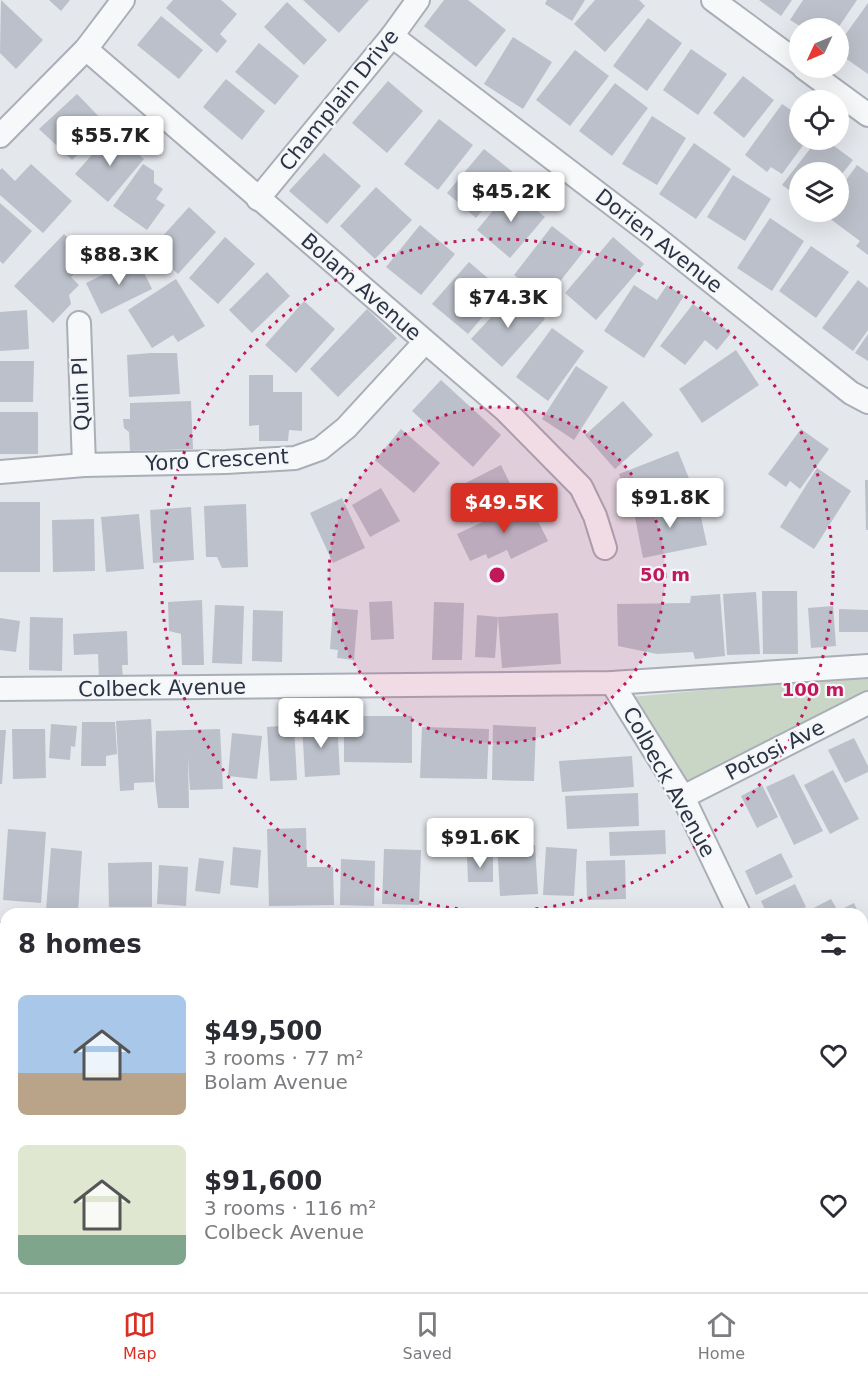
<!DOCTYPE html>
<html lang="en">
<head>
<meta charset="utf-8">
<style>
	:root { --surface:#fff; --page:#f7f7f7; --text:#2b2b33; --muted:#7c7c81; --line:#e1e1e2; --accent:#d93025 }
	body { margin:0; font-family:"DejaVu Sans",sans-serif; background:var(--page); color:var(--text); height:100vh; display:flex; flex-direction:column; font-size:22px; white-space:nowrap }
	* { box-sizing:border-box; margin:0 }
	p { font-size:20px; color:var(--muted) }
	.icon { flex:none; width:33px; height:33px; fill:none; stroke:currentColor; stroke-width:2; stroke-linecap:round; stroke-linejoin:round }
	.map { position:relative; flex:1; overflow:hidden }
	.details { position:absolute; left:0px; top:908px; width:868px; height:386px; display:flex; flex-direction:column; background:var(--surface); border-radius:18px 18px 0 0; box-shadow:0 6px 24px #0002 }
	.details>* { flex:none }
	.needle { width:39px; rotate:226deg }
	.buttons { position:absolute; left:789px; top:18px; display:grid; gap:12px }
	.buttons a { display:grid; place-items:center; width:60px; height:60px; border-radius:50%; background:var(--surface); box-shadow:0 6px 24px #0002; font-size:30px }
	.price { position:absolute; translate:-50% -51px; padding:0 14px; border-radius:6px; background:#fff; color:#222; font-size:20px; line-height:39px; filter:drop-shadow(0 2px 3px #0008) }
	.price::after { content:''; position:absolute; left:50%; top:36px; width:18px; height:14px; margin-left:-9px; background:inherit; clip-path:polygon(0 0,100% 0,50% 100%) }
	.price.current { background:var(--accent); color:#fff }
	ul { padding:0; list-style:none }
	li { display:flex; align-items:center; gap:18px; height:150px; padding:0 18px }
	li span { display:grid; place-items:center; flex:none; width:168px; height:120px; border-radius:9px; color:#555 }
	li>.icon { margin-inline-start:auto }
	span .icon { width:72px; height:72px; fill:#fffc; stroke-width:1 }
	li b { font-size:26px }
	h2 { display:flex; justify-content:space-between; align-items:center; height:72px; padding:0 18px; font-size:26px }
	.menu { display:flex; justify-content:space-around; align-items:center; height:84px; border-top:2px solid var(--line); background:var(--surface); font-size:16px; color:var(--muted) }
	.menu a { display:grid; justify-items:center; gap:3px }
	.menu .current { color:var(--accent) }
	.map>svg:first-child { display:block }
	.green { fill:#c9d6c5 }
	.building { fill:#bbc0ca }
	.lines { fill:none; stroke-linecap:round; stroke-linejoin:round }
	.minor-casing { stroke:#a9aeb7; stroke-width:26 }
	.minor { stroke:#f7f8fa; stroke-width:22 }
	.ring { fill:none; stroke:#c2185b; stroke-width:3; stroke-dasharray:3 6 }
	.labels { text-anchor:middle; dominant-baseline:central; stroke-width:4.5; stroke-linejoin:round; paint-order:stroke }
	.street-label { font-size:21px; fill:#2b3445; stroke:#f4f6f9 }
	.centre { fill:#c2185b; stroke:#f4f6f9; stroke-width:3 }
	.ring-label { font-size:18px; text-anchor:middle; font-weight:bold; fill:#c2185b; stroke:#f4f6f9; stroke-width:4.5; stroke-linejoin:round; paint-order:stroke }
</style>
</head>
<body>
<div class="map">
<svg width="868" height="1292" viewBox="0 0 868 1292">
	<rect width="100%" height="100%" fill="#e4e7ec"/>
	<!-- green -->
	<g class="green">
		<path d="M868 675V702L688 785 631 697Z"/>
		<path d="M863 1191 868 1203V1292H559V1287H862Z"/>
	</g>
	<!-- building -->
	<g class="building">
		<path d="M1 0 43 40 16 69 0 53Z"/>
		<path d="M49 0H70L61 11Z"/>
		<path d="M173 0H221L237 14 220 34 227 41 217 53 166 8Z"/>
		<path d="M303 0H369L339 33Z"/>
		<path d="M444 0H468L506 30 476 67 424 26Z"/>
		<path d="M547 0H585L572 21 545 4Z"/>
		<path d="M595 0H639L645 6 605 52 574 24Z"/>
		<path d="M759 0H792L781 16Z"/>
		<path d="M803 0H857L838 28H803L790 20Z"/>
		<path d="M287 2 327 40 304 65 264 27Z"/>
		<path d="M868 3V74L838 53V45Z"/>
		<path d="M161 16 203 50 179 79 137 45Z"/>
		<path d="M648 18 682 43 647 91 613 66Z"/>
		<path d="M513 37 552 62 523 109 484 84Z"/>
		<path d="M259 43 299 76 275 105 235 72Z"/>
		<path d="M691 49 727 74 698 115 663 90Z"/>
		<path d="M575 50 609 76 570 126 536 100Z"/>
		<path d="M743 76 774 100 744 138 713 113Z"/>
		<path d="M226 79 265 111 242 140 203 107Z"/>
		<path d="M388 81 423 111 387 153 352 123Z"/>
		<path d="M615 83 648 108 612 156 579 131Z"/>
		<path d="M77 94 108 126 72 160 39 129Z"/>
		<path d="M782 104 800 116V140H807L782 174 771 167 767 172 745 155Z"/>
		<path d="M652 116 686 138 657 185 622 164Z"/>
		<path d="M439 119 473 145 438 190 404 164Z"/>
		<path d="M112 132 144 159 108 202 75 174Z"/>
		<path d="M817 140H826L853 160 838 179V172H800V198L782 185Z"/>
		<path d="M694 143 731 169 696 219 659 194Z"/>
		<path d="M484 149 514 173 476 218 447 193Z"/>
		<path d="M324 153 361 186 327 224 289 191Z"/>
		<path d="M31 164 72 201 43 233 0 195V170L2 168 15 181Z"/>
		<path d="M143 164 154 171V183L163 189 156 199 165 205 147 230 113 206Z"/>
		<path d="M857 165 868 173V255L856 246 860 241 821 212H838V191Z"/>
		<path d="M733 175 771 199 745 241 707 217Z"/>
		<path d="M376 187 412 220 375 259 340 226Z"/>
		<path d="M511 189 545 217 510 258 477 230Z"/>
		<path d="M0 203 32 231 3 264 0 261Z"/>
		<path d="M189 207 216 232 178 274 151 249Z"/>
		<path d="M770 218 804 241 772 291 737 268Z"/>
		<path d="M420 225 455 254 421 295 386 267Z"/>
		<path d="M552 226 584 251 546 299 514 275Z"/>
		<path d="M64 234 88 258 71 277 79 285 69 295 71 304 53 323 14 286Z"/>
		<path d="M225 237 255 264 218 304 189 278Z"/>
		<path d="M613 237 644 264 596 320 565 293Z"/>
		<path d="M811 246 849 272 816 318 779 291Z"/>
		<path d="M137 258 152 289 101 314 86 283Z"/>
		<path d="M469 262 504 292 468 334 432 304Z"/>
		<path d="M267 272 290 296 252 333 229 310Z"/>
		<path d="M176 279 205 326 178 342 173 335 152 348 128 310Z"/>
		<path d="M858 280 868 288V330L853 351 822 328Z"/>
		<path d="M634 285 657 300 667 285 684 296 644 358 604 331Z"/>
		<path d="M515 291 545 319 502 367 471 339Z"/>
		<path d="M304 301 335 329 296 373 265 345Z"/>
		<path d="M693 304 731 333 717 350 705 340 685 365 660 346Z"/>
		<path d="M367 309 397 338 338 397 310 369Z"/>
		<path d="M27 310 29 349 0 351V312Z"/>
		<path d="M552 328 584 351 548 401 516 377Z"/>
		<path d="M868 334V361L855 353Z"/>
		<path d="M736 350 759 385 702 423 679 389Z"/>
		<path d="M151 353H177L180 394 129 397 127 355Z"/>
		<path d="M0 361H34L33 402H0Z"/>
		<path d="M576 366 608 387 574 440 542 419Z"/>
		<path d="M249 375H273V392H302V431L289 430 288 441H259V425L249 426Z"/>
		<path d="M441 380 501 435 473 467 412 411Z"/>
		<path d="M191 401 193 449 130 451 129 432 124 428 123 419H130V403Z"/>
		<path d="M623 401 653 435 615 469 585 435Z"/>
		<rect x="0" y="412" width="38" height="42"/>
		<path d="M401 429 440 463 414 493 375 460Z"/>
		<path d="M801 429 829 449 800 489 790 481 786 487 768 474Z"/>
		<path d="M678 451 692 486 632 508 619 474Z"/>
		<path d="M501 465 518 500 471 523 454 489Z"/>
		<path d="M817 468 851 491 814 549 780 527Z"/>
		<path d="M865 480H868V530H866Z"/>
		<path d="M381 488 400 521 370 537 352 505Z"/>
		<path d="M342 498 365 548 333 563 310 513Z"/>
		<path d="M697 499 707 545 643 558 634 512Z"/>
		<path d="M528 501 548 541 511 559 507 550 488 559 486 554 470 561 457 534Z"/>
		<rect x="0" y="502" width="40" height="70"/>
		<path d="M246 504 248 567 222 568 217 557H206L204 506Z"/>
		<path d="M191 507 194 560 153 563 150 510Z"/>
		<path d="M139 514 144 569 106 572 101 517Z"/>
		<path d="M94 519 95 571 53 572 52 520Z"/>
		<path d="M762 591H797L798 654H763Z"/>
		<path d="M756 592 760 654 727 655 723 594Z"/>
		<path d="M720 594 725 656 695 659 693 652 657 654 618 646 617 604 690 603 691 596Z"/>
		<path d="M202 600 204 665H182L181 634 169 631 168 602Z"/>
		<path d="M392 601 394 639 371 640 369 602Z"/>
		<path d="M434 602 464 603 462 660H432Z"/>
		<path d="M215 605 244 606 242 664 212 663Z"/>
		<path d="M833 606 836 646 811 648 808 608Z"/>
		<path d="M333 608 358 610 354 660 337 658 338 650 330 649Z"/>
		<path d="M839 609 868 610V632H839Z"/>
		<path d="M253 610 283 611 282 662 252 661Z"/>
		<path d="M558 613 561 664 502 668 498 617 495 658 475 657 477 615 498 617Z"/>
		<path d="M30 617 63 618 62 671 29 670Z"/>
		<path d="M0 618 20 621 16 652 0 650Z"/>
		<path d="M127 631 128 665H122L123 680 99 681 98 654 74 655 73 634Z"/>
		<path d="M344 716H412V763L344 762Z"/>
		<path d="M151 719 154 782 134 783V790L120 791 116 721Z"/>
		<path d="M337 721 340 775 305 777 302 723Z"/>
		<path d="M82 722H115L117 754 106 756V766H81Z"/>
		<path d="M51 724 77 726 75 747 71 746 70 760 49 758Z"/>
		<path d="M294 725 297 780 270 781 267 727Z"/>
		<path d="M493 725 536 727 534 781 492 780Z"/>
		<path d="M422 727 489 729 487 779 420 778Z"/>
		<path d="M12 729H45L46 778 13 779Z"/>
		<path d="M220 729 223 789 190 790 188 757 189 808H158L155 781 156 731Z"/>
		<path d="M0 730H6L2 784H0Z"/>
		<path d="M232 733 262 736 257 779 228 776Z"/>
		<path d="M854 738 868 766V772L845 783 828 750Z"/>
		<path d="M632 756 634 787 562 792 559 761Z"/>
		<path d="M833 770 859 819 830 834 804 785Z"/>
		<path d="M794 774 823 831 794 845 766 787Z"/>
		<path d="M762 785 778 817 757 828 741 796Z"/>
		<path d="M638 793 639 826 567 829 565 796Z"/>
		<path d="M522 822 523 845H535L538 894 500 896 496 823Z"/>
		<path d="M306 828 307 867H333L334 905 269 906 267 829Z"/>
		<path d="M8 829 46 832 41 903 3 900Z"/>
		<path d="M665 830 666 854 610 856 609 832Z"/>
		<path d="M233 847 261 850 258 888 230 885Z"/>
		<path d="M546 847 577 849 574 896 543 895Z"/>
		<path d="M51 848 82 851 78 913 46 910Z"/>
		<path d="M384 849 421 850 419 905 382 904Z"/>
		<path d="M781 853 793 877 756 895 745 871Z"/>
		<path d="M467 856H493V882H468Z"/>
		<path d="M199 858 224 861 220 894 195 891Z"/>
		<path d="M341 859 375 861 374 906 340 905Z"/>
		<path d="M625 860 626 899 587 900 586 861Z"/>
		<path d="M152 862V907H109L108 863Z"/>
		<path d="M159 865 188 867 186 906 157 904Z"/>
		<path d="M795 884 806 907 793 914H767L761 901Z"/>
		<path d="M831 899 838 911 854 903 859 914H802Z"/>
		<path d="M867 941 868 960 862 963V943Z"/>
		<path d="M0 979 4 980 3 1033H0Z"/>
		<path d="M868 1004V1040L862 1043V1007Z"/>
		<path d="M868 1052V1083L862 1086V1054Z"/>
		<path d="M868 1091V1124L862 1111V1094Z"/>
		<path d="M0 1094 6 1095V1141H0Z"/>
		<path d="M0 1215H6V1248L3 1254 0 1255Z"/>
		<path d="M462 1287H501L500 1292H462Z"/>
		<rect x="777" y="1287" width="49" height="5"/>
	</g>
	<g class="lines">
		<!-- minor casing -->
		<g class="minor-casing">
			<g id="minor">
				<path d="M713 0 800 64"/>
				<path d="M392 36 654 236 851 393 868 402"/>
				<path d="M86 49 506 411 581 487 595 516 605 548"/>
				<path d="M804 68 868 115"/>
				<path d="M0 136 86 49 123 0"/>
				<path d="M258 199 392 36 418 0"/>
				<path d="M79 323 84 465"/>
				<path d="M0 472 84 465 226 462 295 458 320 449 346 428 425 342"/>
				<path d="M612 683 683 797 739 914"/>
				<path d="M0 689 612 683 868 666"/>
				<path d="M683 797 868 703"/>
				<path d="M0 934H6"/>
				<path d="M0 1159H6"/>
				<path d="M862 1166 868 1177"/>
			</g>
		</g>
		<!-- minor -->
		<use href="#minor" class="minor"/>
	</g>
	<!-- distance rings -->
	<circle cx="497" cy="575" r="168" fill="#c2185b" fill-opacity=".12"/>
	<g class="ring">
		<circle cx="497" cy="575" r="168"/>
		<circle cx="497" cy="575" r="336"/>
	</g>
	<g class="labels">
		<!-- street labels -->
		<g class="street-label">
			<text transform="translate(339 100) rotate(-51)">Champlain Drive</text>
			<text transform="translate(659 241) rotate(38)">Dorien Avenue</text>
			<text transform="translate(361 287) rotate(41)">Bolam Avenue</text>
			<text transform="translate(81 394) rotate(-92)">Quin Pl</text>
			<text transform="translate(217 460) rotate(-3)">Yoro Crescent</text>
			<text transform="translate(162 688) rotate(-1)">Colbeck Avenue</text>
			<text transform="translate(775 750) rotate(-27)">Potosi Ave</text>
			<text transform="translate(669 782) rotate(61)">Colbeck Avenue</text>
		</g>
	</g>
	<circle cx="497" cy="575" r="9" class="centre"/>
	<g class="ring-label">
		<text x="665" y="581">50 m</text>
		<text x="813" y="696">100 m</text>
	</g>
</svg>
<div class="buttons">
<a><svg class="needle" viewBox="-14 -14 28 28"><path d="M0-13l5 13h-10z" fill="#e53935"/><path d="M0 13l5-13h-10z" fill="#7c7c81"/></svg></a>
<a><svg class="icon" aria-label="locate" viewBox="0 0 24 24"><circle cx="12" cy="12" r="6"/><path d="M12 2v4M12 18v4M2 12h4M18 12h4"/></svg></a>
<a><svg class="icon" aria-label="layers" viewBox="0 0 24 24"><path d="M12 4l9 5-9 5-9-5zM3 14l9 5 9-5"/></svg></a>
</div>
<b class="price" style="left:110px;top:167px">$55.7K</b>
<b class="price" style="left:511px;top:223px">$45.2K</b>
<b class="price" style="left:119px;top:286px">$88.3K</b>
<b class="price" style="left:508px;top:329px">$74.3K</b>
<b class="price" style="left:670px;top:529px">$91.8K</b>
<b class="price current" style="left:504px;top:534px">$49.5K</b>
<b class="price" style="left:321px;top:749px">$44K</b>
<b class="price" style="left:480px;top:869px">$91.6K</b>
<section class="details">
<h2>8 homes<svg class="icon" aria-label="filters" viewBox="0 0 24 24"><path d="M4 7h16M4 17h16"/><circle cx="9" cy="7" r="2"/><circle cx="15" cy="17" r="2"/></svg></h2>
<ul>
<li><span style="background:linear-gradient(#a9c7e8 65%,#b9a48a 0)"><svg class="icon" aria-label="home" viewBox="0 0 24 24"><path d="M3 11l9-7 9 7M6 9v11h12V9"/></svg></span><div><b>$49,500</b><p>3 rooms · 77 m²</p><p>Bolam Avenue</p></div><svg class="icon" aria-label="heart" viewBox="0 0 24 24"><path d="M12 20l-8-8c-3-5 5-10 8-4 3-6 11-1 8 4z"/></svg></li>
<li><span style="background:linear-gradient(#dfe7d0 75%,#7fa58c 0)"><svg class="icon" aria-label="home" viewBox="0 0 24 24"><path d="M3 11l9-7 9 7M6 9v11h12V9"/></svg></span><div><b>$91,600</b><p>3 rooms · 116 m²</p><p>Colbeck Avenue</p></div><svg class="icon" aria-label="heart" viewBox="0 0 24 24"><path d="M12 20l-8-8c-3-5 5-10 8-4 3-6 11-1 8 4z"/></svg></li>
</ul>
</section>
</div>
<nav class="menu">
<a class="current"><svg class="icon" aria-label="map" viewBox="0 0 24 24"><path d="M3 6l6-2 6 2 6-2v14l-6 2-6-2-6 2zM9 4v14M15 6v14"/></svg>Map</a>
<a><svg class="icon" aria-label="saved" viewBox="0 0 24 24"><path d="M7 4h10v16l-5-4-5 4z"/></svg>Saved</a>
<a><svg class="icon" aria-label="home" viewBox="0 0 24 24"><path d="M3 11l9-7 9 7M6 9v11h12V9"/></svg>Home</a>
</nav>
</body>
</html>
